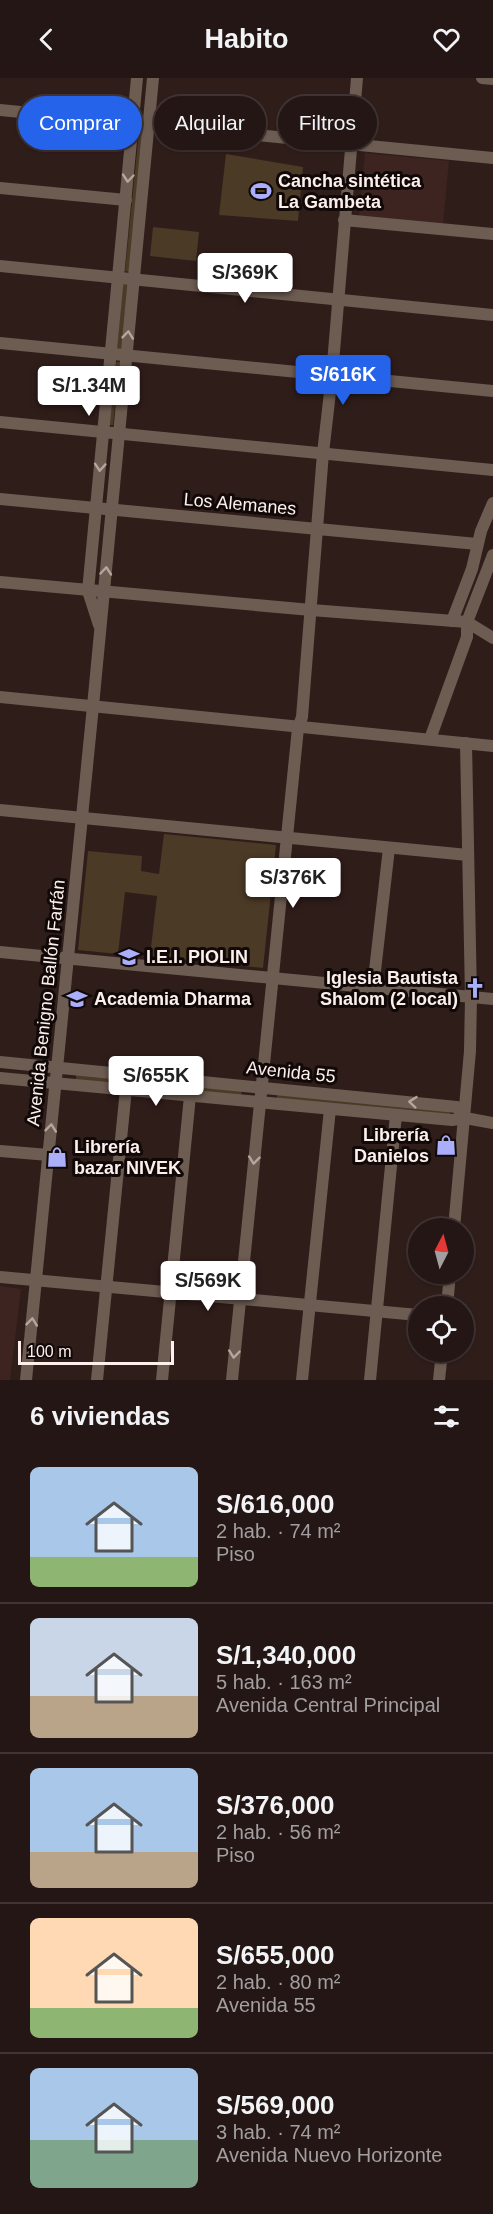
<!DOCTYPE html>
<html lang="es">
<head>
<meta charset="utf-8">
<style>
	:root { --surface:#231614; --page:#2b1f1d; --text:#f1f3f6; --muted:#a39fa0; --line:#403534; --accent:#2563eb }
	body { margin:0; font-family:Arial,sans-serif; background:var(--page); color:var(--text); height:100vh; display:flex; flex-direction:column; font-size:22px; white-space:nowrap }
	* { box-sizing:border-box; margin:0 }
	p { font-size:20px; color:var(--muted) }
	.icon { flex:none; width:33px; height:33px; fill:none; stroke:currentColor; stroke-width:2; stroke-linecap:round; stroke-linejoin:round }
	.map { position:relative; height:1302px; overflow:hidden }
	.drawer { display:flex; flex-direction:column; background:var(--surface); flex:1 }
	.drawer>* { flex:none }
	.guide { position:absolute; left:18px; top:18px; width:458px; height:54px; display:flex; gap:12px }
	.needle { width:39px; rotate:6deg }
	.controls { position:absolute; left:408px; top:1140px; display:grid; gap:12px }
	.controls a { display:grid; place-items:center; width:66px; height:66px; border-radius:50%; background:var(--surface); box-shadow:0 2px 4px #0004,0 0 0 2px var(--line); font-size:30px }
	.scale { position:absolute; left:18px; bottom:15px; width:156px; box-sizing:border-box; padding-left:6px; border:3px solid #fcefec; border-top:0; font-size:16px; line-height:21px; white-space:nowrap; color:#fcefec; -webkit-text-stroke:4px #110908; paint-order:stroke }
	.price { position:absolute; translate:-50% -51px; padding:0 14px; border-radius:6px; background:#fff; color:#222; font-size:20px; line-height:39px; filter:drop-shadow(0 2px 3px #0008) }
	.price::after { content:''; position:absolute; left:50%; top:36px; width:18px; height:14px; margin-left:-9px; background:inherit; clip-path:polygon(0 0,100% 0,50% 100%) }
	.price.active { background:var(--accent); color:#fff }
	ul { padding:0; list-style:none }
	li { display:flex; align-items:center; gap:18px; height:150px; padding:0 30px }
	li+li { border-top:2px solid var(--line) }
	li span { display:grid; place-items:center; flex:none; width:168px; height:120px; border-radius:9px; color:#555 }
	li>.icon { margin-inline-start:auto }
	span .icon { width:72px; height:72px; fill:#fffc; stroke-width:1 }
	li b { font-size:26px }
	h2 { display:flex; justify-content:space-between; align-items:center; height:72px; padding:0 30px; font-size:26px }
	.tag { padding:0 21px; border-radius:27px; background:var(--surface); box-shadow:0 2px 4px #0004,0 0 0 2px var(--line); font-size:21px; line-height:54px }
	.tag.active { background:var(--accent); color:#fff }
	header { display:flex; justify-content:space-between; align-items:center; height:78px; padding:0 30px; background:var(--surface); font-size:27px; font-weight:800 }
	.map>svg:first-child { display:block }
	.built { fill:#3d2420 }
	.green { fill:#4b3a25 }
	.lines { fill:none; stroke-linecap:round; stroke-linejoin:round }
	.minor { stroke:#6d5c52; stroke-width:12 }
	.oneway { stroke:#b4a69f }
	.labels { text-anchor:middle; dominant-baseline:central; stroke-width:6; stroke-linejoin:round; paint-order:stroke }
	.poi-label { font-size:18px; font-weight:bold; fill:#fcefec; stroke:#110908; text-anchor:start }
	.street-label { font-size:18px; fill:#fcefec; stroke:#110908 }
</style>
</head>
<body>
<header><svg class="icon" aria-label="back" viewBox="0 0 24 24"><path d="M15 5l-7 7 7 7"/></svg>Habito<svg class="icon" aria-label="heart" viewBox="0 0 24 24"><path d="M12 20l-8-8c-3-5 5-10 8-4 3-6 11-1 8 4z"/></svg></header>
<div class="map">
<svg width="493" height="1302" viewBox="0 0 493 1302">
	<rect width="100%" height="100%" fill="#2f1d1a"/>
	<!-- built -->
	<g class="built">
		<path d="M365 75 449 83 443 146 359 138Z"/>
		<path d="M0 1208 21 1211 10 1302H0Z"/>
	</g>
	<!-- green -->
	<g class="green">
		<path d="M139 54H143L129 194 125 193Z"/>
		<path d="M226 76 303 89 298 143 219 137Z"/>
		<path d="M153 149 199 154 196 183 150 178Z"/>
		<path d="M123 204H128L121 272 117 271Z"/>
		<path d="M116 284H120L113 347H109Z"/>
		<path d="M164 756 276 767 263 890 150 878 157 818 125 814 118 876 78 872 88 773 142 778 141 793 159 796Z"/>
		<path d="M76 996 242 1012 241 1018 76 1002Z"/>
		<path d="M277 1016 450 1032V1037L277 1021Z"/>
	</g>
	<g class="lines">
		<!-- minor -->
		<g class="minor">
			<path d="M482 0 493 1"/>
			<path d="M0 32 493 80"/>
			<path d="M0 110 126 122"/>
			<path d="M344 142 493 156"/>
			<path d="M0 188 493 237"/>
			<path d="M0 265 493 313"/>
			<path d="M0 344 493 392"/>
			<path d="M0 421 477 466"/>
			<path d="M0 504 311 532 467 544 493 560"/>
			<path d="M452 543 472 491 481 453 493 425"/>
			<path d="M99 547 88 513 137 0"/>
			<path d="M0 619 493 668"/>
			<path d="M430 661 467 559V544L493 477"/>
			<path d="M0 732 468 777"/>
			<path d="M0 874 493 921"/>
			<path d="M373 910 389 770"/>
			<path d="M0 984 457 1029 465 1040"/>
			<path d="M0 1000 452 1042 465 1040 493 1045"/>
			<path d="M0 1073 49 1077"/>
			<path d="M454 1150 470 973 471 919 466 665"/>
			<path d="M0 1199 418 1237"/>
			<path d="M447 1228 450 1196"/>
			<path d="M26 1302 93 628 153 0"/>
			<path d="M97 1302 126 1011"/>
			<path d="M162 1302 190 1018"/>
			<path d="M232 1302 298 650 302 639 323 375 332 297 357 0"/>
			<path d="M302 1302 330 1031"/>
			<path d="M370 1302 396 1037"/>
			<path d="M439 1302 442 1274"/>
		</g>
	</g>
	<!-- one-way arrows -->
	<defs><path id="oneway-chevron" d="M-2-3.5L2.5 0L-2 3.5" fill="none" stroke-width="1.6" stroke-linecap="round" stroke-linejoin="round" transform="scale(1.5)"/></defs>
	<g class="oneway">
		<use href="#oneway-chevron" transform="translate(128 100) rotate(95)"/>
		<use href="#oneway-chevron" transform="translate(128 257) rotate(-84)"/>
		<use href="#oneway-chevron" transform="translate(100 389) rotate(94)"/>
		<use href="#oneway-chevron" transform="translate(106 493) rotate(-85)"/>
		<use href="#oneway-chevron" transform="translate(413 1024) rotate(-174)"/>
		<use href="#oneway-chevron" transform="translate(51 1050) rotate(-84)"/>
		<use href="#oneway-chevron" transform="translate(254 1082) rotate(96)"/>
		<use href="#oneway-chevron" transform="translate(32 1244) rotate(-84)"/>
		<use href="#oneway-chevron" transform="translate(234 1276) rotate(96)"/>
	</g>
	<!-- icons -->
	<defs>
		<g id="stadium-bare" transform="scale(1.62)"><path d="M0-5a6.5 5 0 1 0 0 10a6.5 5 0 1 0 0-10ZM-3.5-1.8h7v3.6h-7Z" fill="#abaffb" stroke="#110908" stroke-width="2.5" paint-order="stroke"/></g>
		<g id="school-bare" transform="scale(1.62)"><path d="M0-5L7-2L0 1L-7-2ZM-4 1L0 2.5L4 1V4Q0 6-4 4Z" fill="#abaffb" stroke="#110908" stroke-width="2.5" paint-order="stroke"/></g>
		<g id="church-bare" transform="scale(1.62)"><path d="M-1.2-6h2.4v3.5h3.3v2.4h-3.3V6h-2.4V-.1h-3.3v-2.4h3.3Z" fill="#abaffb" stroke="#110908" stroke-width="2.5" paint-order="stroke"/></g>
		<g id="shop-bare" transform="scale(1.62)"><path d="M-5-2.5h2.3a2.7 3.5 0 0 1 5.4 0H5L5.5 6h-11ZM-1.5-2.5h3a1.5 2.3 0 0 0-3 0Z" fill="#abaffb" stroke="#110908" stroke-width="2.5" paint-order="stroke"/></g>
	</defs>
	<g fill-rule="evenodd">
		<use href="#stadium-bare" x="261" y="113"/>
		<use href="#school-bare" x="129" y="879"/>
		<use href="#church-bare" x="475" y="910"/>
		<use href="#school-bare" x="77" y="921"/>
		<use href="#shop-bare" x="446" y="1067"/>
		<use href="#shop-bare" x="57" y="1079"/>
	</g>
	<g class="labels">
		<!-- poi labels -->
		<g class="poi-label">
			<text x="278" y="103">Cancha sintética<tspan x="278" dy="21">La Gambeta</tspan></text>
			<text x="146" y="879">I.E.I. PIOLIN</text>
			<text x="458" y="900" text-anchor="end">Iglesia Bautista<tspan x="458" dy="21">Shalom (2 local)</tspan></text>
			<text x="94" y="921">Academia Dharma</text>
			<text x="429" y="1057" text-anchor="end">Librería<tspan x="429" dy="21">Danielos</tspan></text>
			<text x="74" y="1069">Librería<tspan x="74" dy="21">bazar NIVEK</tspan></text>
		</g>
		<!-- street labels -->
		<g class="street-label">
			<text transform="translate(240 426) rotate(5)">Los Alemanes</text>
			<text transform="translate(46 925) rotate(-84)">Avenida Benigno Ballón Farfán</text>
			<text transform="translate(291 994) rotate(6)">Avenida 55</text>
		</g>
	</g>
</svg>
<div class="controls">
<a><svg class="needle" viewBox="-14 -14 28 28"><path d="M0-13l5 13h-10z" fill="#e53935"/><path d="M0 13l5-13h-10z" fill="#a39fa0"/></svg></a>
<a><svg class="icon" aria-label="locate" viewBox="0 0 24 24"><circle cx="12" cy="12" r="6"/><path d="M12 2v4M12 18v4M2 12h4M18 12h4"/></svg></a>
</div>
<div class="scale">100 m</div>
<b class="price" style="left:245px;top:226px">S/369K</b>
<b class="price active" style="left:343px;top:328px">S/616K</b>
<b class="price" style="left:89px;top:339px">S/1.34M</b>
<b class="price" style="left:293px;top:831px">S/376K</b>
<b class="price" style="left:156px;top:1029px">S/655K</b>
<b class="price" style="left:208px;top:1234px">S/569K</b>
<div class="guide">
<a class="tag active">Comprar</a>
<a class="tag">Alquilar</a>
<a class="tag">Filtros</a>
</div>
</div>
<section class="drawer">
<h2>6 viviendas<svg class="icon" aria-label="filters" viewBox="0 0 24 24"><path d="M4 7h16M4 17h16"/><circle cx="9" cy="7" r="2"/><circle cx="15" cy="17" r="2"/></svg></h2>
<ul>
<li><span style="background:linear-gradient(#a9c7e8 75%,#8fb573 0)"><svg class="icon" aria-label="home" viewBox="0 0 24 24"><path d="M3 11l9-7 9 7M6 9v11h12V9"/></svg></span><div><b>S/616,000</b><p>2 hab. · 74 m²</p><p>Piso</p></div></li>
<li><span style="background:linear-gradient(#c9d6e8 65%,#b9a48a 0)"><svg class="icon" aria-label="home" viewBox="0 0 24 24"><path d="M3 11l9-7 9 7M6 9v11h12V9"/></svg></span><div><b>S/1,340,000</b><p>5 hab. · 163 m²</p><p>Avenida Central Principal</p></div></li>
<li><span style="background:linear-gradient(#a9c7e8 70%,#b9a48a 0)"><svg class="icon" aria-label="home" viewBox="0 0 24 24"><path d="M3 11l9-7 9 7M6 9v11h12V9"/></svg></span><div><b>S/376,000</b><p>2 hab. · 56 m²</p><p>Piso</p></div></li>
<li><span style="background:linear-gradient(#ffd9b3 75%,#8fb573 0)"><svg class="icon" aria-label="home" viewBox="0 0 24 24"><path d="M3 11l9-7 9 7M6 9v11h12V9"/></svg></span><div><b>S/655,000</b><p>2 hab. · 80 m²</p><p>Avenida 55</p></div></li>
<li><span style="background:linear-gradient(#a9c7e8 60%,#7fa58c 0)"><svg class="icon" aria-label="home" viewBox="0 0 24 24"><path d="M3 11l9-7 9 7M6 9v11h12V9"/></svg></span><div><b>S/569,000</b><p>3 hab. · 74 m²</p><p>Avenida Nuevo Horizonte</p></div></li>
</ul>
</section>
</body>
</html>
